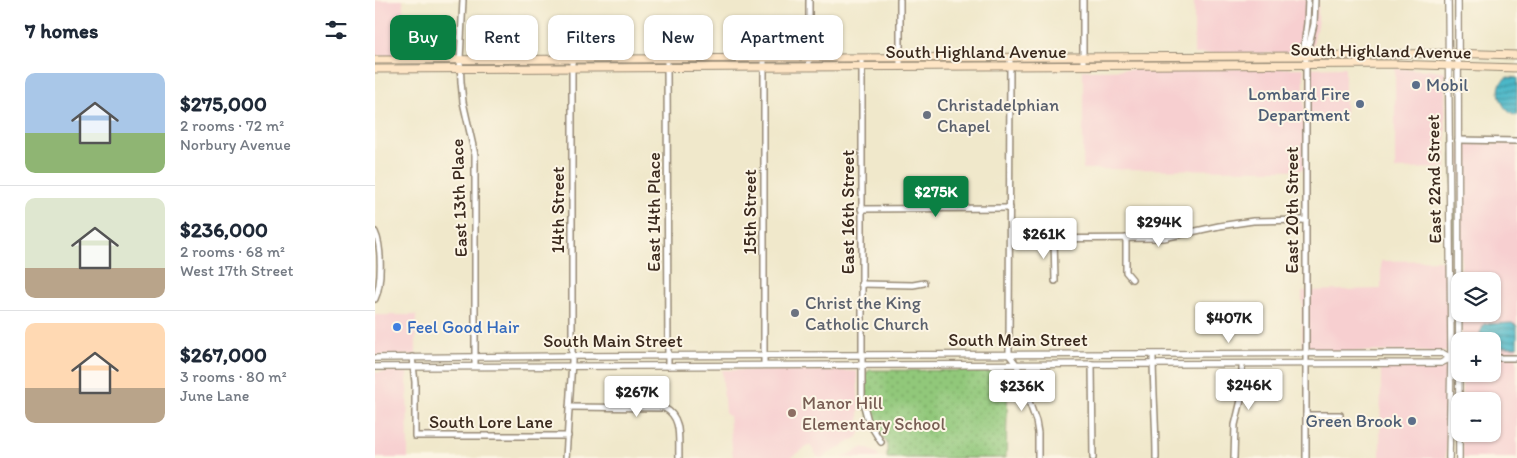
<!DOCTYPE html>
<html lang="en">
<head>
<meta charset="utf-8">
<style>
	:root { --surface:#fff; --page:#f2f2f3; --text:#1f2937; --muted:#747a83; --line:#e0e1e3; --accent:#0b8043 }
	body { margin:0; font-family:Itim,sans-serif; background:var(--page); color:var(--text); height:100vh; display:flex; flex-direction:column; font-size:19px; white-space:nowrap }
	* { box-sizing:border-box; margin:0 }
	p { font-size:16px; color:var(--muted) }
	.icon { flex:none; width:28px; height:28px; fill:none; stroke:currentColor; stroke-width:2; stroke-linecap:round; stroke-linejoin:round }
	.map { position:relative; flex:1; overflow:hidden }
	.details { display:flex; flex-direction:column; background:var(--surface); width:375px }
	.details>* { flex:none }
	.hud { position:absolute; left:15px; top:15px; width:475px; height:45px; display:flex; gap:10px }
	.tools { position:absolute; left:1076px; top:272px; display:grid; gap:10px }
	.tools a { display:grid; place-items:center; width:50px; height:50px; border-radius:10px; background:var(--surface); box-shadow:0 1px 4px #0004; font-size:25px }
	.price { position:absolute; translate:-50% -42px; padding:0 11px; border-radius:5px; background:#fff; color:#222; font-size:16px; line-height:32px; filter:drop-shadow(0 1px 2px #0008) }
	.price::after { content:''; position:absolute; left:50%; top:30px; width:15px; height:11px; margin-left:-8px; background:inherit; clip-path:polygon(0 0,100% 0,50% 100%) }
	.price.current { background:var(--accent); color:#fff }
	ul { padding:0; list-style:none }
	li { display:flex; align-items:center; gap:15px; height:125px; padding:0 25px }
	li+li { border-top:1px solid var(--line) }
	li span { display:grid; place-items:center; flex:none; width:140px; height:100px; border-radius:10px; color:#555 }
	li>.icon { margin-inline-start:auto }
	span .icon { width:60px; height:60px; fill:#fffc; stroke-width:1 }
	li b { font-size:21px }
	h2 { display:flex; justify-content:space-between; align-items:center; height:60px; padding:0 25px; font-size:21px }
	.chip { padding:0 18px; border-radius:10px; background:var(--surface); box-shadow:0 1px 4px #0004; font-size:18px; line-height:45px }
	.chip.current { background:var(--accent); color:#fff }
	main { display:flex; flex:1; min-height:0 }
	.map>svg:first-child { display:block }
	.built { fill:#f7cfd0 }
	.green { fill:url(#green-dots); stroke:#66794c }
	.water { fill:url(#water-rules); stroke:#437073 }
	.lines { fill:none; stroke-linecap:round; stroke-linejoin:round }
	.minor-casing { stroke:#968974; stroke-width:8 }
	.tertiary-casing { stroke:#968974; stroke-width:8 }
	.secondary-casing { stroke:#968974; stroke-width:9 }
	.minor { stroke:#fff; stroke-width:5 }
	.tertiary { stroke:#fff; stroke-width:5.5 }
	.secondary { stroke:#fee5c5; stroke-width:7 }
	.service-dot { fill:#5c6f8a; stroke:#fcf5e5; stroke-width:2 }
	.worship-dot { fill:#6b7280; stroke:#fcf5e5; stroke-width:2 }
	.shop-dot { fill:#3f7fe0; stroke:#fcf5e5; stroke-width:2 }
	.education-dot { fill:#8d6e63; stroke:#fcf5e5; stroke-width:2 }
	.labels { text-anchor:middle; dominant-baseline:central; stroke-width:4; stroke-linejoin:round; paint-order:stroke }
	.street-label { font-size:18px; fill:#3b2a1e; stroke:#fcf5e5 }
	.service-label { font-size:18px; fill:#4e5e75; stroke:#fcf5e5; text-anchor:end }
	.worship-label { font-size:18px; fill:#5b616d; stroke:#fcf5e5; text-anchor:start }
	.shop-label { font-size:18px; fill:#366cbe; stroke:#fcf5e5; text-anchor:start }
	.education-label { font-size:18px; fill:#785e54; stroke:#fcf5e5; text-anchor:start }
</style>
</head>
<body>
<main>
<section class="details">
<h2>7 homes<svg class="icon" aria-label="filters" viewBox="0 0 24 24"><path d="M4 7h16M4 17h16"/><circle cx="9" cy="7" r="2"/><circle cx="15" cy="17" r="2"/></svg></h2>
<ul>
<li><span style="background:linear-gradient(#a9c7e8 60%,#8fb573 0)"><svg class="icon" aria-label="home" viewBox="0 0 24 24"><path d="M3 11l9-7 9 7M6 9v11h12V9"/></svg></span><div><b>$275,000</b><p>2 rooms · 72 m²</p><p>Norbury Avenue</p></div></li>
<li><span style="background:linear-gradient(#dfe7d0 70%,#b9a48a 0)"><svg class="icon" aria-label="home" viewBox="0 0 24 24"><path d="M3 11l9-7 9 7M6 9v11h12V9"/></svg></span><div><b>$236,000</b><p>2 rooms · 68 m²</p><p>West 17th Street</p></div></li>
<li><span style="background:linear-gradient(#ffd9b3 65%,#b9a48a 0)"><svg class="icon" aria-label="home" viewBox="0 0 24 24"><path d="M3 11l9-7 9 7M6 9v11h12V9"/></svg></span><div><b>$267,000</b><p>3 rooms · 80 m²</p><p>June Lane</p></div></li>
</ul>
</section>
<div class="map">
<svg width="1142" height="458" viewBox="0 0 1142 458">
	<defs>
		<pattern id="green-dots" width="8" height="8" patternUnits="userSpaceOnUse" patternTransform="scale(1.25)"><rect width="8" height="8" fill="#91c87a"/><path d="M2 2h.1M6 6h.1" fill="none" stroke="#78a363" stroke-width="1.8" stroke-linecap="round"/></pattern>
		<pattern id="water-rules" width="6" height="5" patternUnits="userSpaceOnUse" patternTransform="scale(1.25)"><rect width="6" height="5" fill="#4bb7c8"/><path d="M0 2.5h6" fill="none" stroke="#4095a2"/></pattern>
	</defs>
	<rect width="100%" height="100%" fill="#fcf5e5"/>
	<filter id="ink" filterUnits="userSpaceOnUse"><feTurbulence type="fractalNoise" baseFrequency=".02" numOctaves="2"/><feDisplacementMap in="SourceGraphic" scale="10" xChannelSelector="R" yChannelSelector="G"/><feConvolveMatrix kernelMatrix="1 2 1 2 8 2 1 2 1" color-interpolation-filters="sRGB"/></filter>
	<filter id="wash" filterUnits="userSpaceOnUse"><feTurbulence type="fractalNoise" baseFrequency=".0096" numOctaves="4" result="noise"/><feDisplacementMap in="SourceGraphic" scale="20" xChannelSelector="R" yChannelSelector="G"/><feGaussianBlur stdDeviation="1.12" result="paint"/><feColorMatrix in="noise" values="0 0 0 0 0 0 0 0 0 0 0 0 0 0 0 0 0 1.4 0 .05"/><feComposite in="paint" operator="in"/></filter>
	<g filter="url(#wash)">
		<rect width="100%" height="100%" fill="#f0e8cb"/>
		<!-- built -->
		<g class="built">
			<path d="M0 0H28L29 56H0Z"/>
			<path d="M819 0H943V20L936 53 819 54Z"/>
			<path d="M970 67V117H933V68Z"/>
			<path d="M929 68V170L708 169V70Z"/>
			<path d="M1020 68 1070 71 1071 168 1020 169Z"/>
			<path d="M1085 143 1142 144V458H1087V434H1118V401H1087V374H1118V341H1087L1086 314H1118V281H1086Z"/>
			<path d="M1072 260 1073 352 927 351V291L1006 289V261Z"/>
			<path d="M0 315H41V355L0 356Z"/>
			<path d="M1006 366 1072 367 1071 458H1005Z"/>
			<path d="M32 369 33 458H0V373Z"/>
			<path d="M347 370 482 371 485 433 483 437 447 458H443L435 445 415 458H358L354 416 350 413Z"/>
			<path d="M489 447 502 453 504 458H466Z"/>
		</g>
		<!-- green -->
		<g class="green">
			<path d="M1077 117H1078L1081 170V300H1080L1078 284Z"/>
			<path d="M495 370 633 371 631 458H512V443L501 430 493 415 490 403 489 374Z"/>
		</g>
		<!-- water -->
		<g class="water">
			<path d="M1133 77 1142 78V116C1126 113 1116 83 1133 77Z"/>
			<path d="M1137 323 1142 326V347H1118V341H1106L1105 333 1109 324Z"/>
		</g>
	</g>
	<g filter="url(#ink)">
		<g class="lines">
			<!-- minor casing -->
			<g class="minor-casing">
				<g id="minor">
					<path d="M88 0 85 59 86 82 88 102 100 155V366"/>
					<path d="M434 0V67"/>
					<path d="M931 56 939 24 940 0"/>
					<path d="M635 57 634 355 642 365 646 379 661 421 663 433V458"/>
					<path d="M487 58V398L493 421 506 442"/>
					<path d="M292 59 293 366"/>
					<path d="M708 66V0"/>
					<path d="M525 67V0"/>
					<path d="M1083 140 1142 141"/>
					<path d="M486 209 635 208"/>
					<path d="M0 232C7 246 7 284 0 299"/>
					<path d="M679 238 680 281"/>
					<path d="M751 238V272L757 279"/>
					<path d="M635 239 789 238 844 226 878 221 931 220"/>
					<path d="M486 284 538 285 549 283"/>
					<path d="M778 355C778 389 781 423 781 458"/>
					<path d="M37 357 40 382V436H193"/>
					<path d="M1118 358H1142"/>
					<path d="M717 364 718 458"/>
					<path d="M389 365V58"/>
					<path d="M194 407 289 408C308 417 303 440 304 458"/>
					<path d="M931 415H965"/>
					<path d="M191 458 197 361V59"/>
					<path d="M859 458 860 425 867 396V364"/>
					<path d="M931 458V61L929 46 932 23 933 0"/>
				</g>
			</g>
			<!-- tertiary casing -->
			<g class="tertiary-casing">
				<g id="tertiary">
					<path d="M1073 0 1076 358 1074 458"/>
					<path d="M1083 0 1084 458"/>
					<path d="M0 358 196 356 1067 353 1076 358"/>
					<path d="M0 367 1066 363 1076 358"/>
				</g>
			</g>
			<!-- secondary casing -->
			<g class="secondary-casing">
				<g id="secondary">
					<path d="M0 60 931 56 1074 53 1142 55"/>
					<path d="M0 69 1016 64 1142 68"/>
				</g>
			</g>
			<!-- minor -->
			<use href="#minor" class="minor"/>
			<!-- tertiary -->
			<use href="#tertiary" class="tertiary"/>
			<!-- secondary -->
			<use href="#secondary" class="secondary"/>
		</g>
	</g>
	<!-- markers -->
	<g class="service-dot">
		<circle cx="1041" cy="85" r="5"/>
		<circle cx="985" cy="104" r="5"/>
		<circle cx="1037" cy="421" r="5"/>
	</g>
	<g class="worship-dot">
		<circle cx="552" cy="115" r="5"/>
		<circle cx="420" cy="313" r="5"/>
	</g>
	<circle class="shop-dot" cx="22" cy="327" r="5"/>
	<circle class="education-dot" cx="417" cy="413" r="5"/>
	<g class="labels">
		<!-- street labels -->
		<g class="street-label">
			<text transform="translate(1006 51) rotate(1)">South Highland Avenue</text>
			<text x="601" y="52">South Highland Avenue</text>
			<text transform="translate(1059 179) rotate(-91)">East 22nd Street</text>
			<text transform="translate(84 198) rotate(-92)">East 13th Place</text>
			<text transform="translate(183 210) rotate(-90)">14th Street</text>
			<text transform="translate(917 210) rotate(-90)">East 20th Street</text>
			<text transform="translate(279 212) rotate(-90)">East 14th Place</text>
			<text transform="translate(375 212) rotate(-90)">15th Street</text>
			<text transform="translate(473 212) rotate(-90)">East 16th Street</text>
			<text x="643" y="340">South Main Street</text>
			<text x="238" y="341">South Main Street</text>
			<text x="116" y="422">South Lore Lane</text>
		</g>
		<!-- service labels -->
		<g class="service-label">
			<text x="1051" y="85" text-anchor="start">Mobil</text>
			<text x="975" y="94">Lombard Fire<tspan x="975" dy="21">Department</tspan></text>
			<text x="1027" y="421">Green Brook</text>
		</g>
		<!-- worship labels -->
		<g class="worship-label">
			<text x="562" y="105">Christadelphian<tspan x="562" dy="21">Chapel</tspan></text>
			<text x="430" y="303">Christ the King<tspan x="430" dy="21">Catholic Church</tspan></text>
		</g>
		<!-- shop labels -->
		<g class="shop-label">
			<text x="32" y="327">Feel Good Hair</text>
		</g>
		<!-- education labels -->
		<g class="education-label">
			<text x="427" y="403">Manor Hill<tspan x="427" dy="21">Elementary School</tspan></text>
		</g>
	</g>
</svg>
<div class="tools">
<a><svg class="icon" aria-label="layers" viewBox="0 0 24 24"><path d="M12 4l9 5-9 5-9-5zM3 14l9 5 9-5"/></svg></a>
<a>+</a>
<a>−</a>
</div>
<b class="price current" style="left:561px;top:218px">$275K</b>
<b class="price" style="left:784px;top:248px">$294K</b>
<b class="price" style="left:669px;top:260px">$261K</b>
<b class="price" style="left:854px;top:344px">$407K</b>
<b class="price" style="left:874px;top:411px">$246K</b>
<b class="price" style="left:647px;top:412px">$236K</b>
<b class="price" style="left:262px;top:418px">$267K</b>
<div class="hud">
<a class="chip current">Buy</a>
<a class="chip">Rent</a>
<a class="chip">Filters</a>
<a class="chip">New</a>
<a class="chip">Apartment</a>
</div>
</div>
</main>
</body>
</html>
